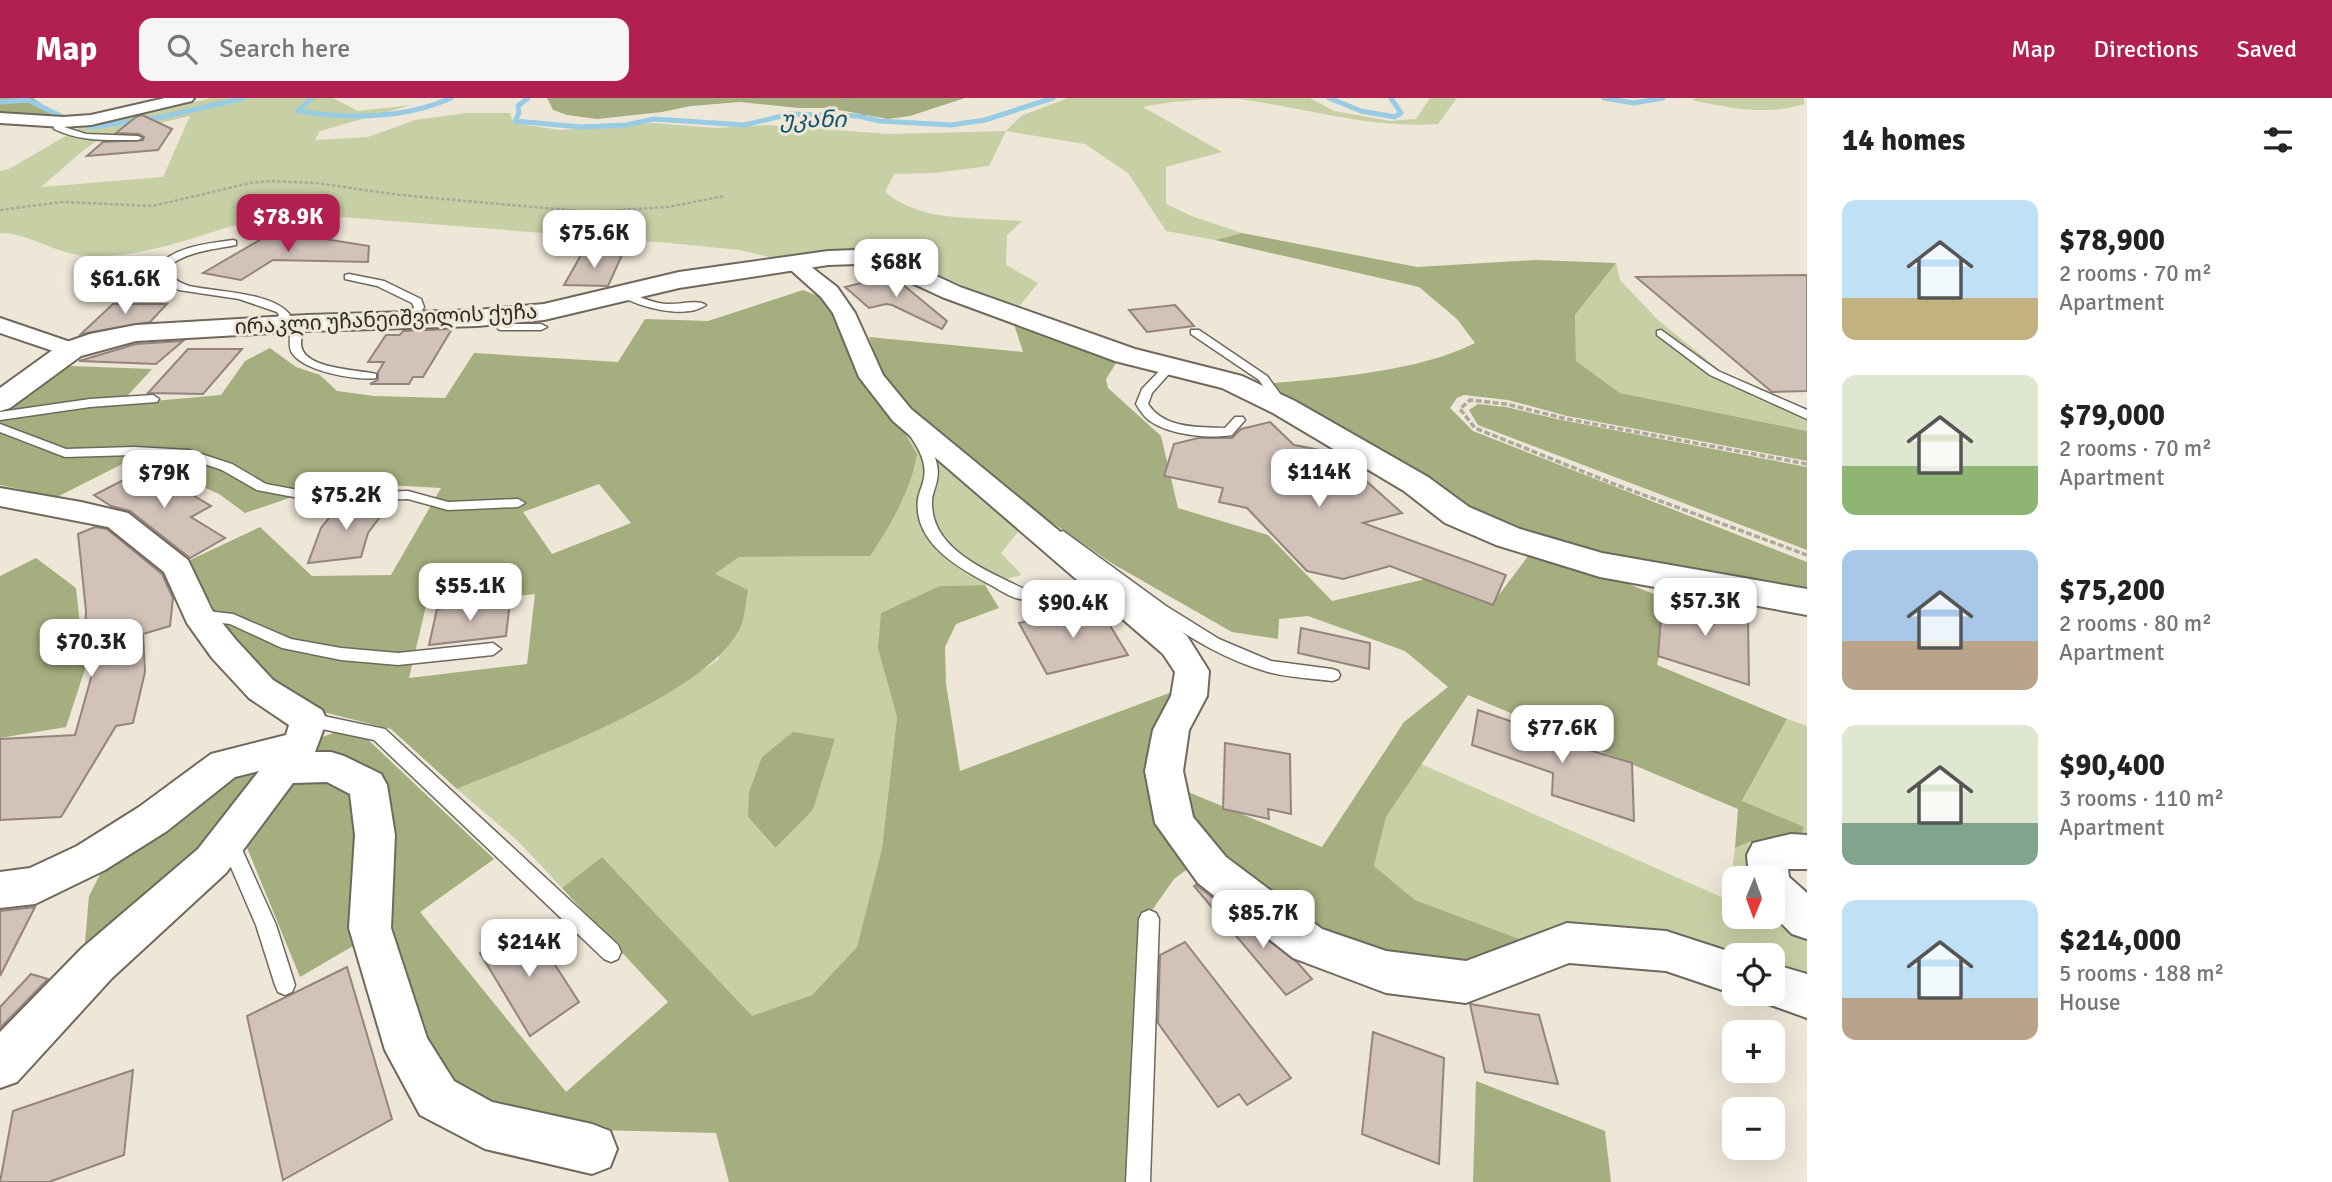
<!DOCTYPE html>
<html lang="en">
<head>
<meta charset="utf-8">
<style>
	:root { --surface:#fff; --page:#f6f6f6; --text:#222; --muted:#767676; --accent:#b12050 }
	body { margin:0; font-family:Signika,"Noto Sans Georgian",sans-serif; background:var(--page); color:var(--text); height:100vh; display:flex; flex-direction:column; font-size:26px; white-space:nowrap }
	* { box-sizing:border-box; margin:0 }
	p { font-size:23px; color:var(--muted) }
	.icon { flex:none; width:38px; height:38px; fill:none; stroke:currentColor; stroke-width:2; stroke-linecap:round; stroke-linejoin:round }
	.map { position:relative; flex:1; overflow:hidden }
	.panel { display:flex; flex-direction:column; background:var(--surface); width:525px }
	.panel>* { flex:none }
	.needle { width:46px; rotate:181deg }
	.fabs { position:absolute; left:1722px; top:768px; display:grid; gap:14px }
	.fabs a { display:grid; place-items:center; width:63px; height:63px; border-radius:14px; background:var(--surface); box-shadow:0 7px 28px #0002; font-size:35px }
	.price { position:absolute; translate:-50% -60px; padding:0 16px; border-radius:14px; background:#fff; color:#222; font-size:23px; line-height:46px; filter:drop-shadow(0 2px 4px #0008) }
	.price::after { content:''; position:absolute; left:50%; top:42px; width:21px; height:16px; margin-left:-10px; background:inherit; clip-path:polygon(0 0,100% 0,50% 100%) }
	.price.current { background:var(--accent); color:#fff }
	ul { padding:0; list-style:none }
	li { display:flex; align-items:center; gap:21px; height:175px; padding:0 35px }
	li span { display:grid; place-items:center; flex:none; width:196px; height:140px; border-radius:14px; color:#555 }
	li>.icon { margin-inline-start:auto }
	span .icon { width:84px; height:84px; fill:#fffc; stroke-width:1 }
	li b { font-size:30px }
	h2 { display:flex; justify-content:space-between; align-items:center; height:84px; padding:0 35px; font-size:30px }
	header { display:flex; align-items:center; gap:42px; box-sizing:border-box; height:98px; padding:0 35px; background:var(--accent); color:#fff }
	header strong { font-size:33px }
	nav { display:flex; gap:38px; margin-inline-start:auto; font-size:24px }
	.search { width:490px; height:63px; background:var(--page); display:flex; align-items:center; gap:18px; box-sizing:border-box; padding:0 24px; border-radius:14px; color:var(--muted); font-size:26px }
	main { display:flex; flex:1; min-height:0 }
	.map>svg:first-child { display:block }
	.green { fill:#c7d0a5; fill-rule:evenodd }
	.forest { fill:#a5ae7f; fill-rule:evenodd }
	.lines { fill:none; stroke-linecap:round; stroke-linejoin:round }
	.stream { stroke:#97cce4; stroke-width:5 }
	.building { fill:#d2c2ba; stroke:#94847d; stroke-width:2 }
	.lane-casing { stroke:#6f685b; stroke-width:3 }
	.street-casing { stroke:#6f685b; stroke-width:4 }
	.secondary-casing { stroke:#6f685b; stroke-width:4 }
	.path-far1 { stroke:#aea89c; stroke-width:2.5; stroke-dasharray:3.5 2; stroke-linecap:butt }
	.path { stroke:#aea89c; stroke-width:3.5; stroke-dasharray:6 2.5; stroke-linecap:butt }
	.lane { fill:#fff; fill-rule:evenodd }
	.street { fill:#fff; fill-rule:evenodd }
	.secondary { fill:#fff; fill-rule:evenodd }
	.labels { text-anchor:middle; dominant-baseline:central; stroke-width:6; stroke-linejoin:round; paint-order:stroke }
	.far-street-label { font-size:21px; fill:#2e2b25; stroke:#eee6d7 }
	.far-water-label { font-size:23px; font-style:italic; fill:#0b526b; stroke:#eee6d7 }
</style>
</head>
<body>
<header>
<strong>Map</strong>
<div class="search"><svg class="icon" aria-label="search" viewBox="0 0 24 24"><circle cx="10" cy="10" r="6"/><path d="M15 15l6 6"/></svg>Search here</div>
<nav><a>Map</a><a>Directions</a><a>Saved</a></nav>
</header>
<main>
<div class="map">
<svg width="1807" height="1084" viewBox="0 0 1807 1084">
	<rect width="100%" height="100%" fill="#eee6d7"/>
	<!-- green -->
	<g class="green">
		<path d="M211 0H333L358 13 411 7 320 33 315 42 368 39 415 22 467 15H510L513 25 560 32 653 25 717 30 769 27 889 36 1006 33 1021 18 1068 0H1310L1334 13 1390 23 1416 21 1430 0H1457L1438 26C1371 31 1306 10 1240 1 1207 0 1174 3 1143 9L1222 54 1166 69V106L1194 119 1242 135 1215 142 1166 133 1128 75 1085 46 1006 33 989 68 935 75 894 76 885 94C922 125 975 119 1022 123L1007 137 1006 167 1038 185 1018 210 945 180 905 158 836 154 782 162 739 152 670 145 290 115C220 124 166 159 92 158 57 158 31 135 0 135V73L9 71 88 25 160 13ZM190 18 163 79 41 89 85 51 106 37Z"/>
		<path d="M1695 0H1804V6C1766 18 1730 10 1692 2Z"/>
		<path d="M1616 165 1620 182 1658 222 1753 299 1807 322V333L1620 295 1576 263 1575 217Z"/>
		<path d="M906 335 1021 430 1001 455 1022 477 985 487 940 488 878 551 897 619 882 750 857 849 812 897 752 919 602 759 562 790 519 744 457 691C551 652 635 619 719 561L715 476 739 459 870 458 915 370 917 356ZM835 641 813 712 774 750 748 719Z"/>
		<path d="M1787 621 1807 628V774L1803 772 1799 743 1742 704Z"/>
		<path d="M1421 666 1728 802 1735 750 1749 744 1755 780H1734V819H1773V803L1807 834V884L1773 873V858H1734V861L1659 837 1525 843 1415 802 1374 768 1386 719Z"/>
	</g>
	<!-- forest -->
	<g class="forest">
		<path d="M0 0H33L57 17 39 21H0Z"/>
		<path d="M547 0H965L910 18 888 21 828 10H799L740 4 691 8 662 14 597 21 567 17 553 12Z"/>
		<path d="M1242 135 1417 169 1535 162 1616 165 1575 217 1576 263 1620 295 1807 333V363L1567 318 1508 302 1464 297 1457 300 1450 310 1473 333 1807 464V497L1639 468 1486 425 1326 321 1264 286C1329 280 1418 274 1475 245L1457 221 1419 189 1215 142Z"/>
		<path d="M803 192 821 199 837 214 917 356C913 388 888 432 870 458L739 459 715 476 748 492C745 505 745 523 738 534 699 601 531 660 457 691L391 631 319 613 279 592 224 542 211 504 173 470 260 429 312 478 391 477 441 390 336 384 245 415 219 396 136 359 57 399 0 387V312L54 271 70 268 152 271 120 306 221 297 245 263 270 250 296 269 320 277 337 293 374 298 445 300 474 255 618 264 645 221 708 223ZM599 386 631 425 552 456 523 414ZM535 496 527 566 409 580 426 508Z"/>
		<path d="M1013 223 1118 262 1106 281 1108 290 1161 338 1178 410 1268 437 1332 503 1430 480 1495 502 1529 457 1614 480 1671 503 1657 567 1787 621 1742 703 1804 729 1799 743 1749 744 1735 750 1738 711 1468 597 1386 719 1374 768 1415 802 1525 843 1457 867 1398 860 1319 836 1222 764 1189 716 1188 694 1322 749 1404 624 1448 589 1405 553 1308 518 1279 521 1278 541 1232 534 1113 466 1038 415 909 311 881 274 869 239 1023 254Z"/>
		<path d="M1478 306 1506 309 1561 322 1807 369V452L1478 327 1469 312Z"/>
		<path d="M36 460 76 490 85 571 66 629 0 640V478Z"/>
		<path d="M985 487 999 510 956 526 945 549 946 586 960 673 1172 594C1160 632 1136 682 1156 720 1165 737 1181 752 1193 767L1174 781 1148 818 1136 1084H729L716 1035 555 1031 465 1000 423 941 380 813 374 683 310 663 315 642 338 633 362 636 494 761 420 814 566 994 668 904 562 790 602 759 752 918 812 897 857 849 882 750 897 619 878 551 881 515 940 488Z"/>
		<path d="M793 634 835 641 813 712 775 750 748 719 749 694 762 659Z"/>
		<path d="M262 674 215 743 83 867 89 798 106 765 224 681Z"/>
		<path d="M305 678 351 689 363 702 354 793 353 848 300 879 241 735 280 685Z"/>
		<path d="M1476 983 1605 1033 1611 1084H1473Z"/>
	</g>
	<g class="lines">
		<!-- stream -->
		<g class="stream">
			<path d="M312 0 298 13C348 21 404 21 451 0"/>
			<path d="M528 0 518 8 519 15 515 23 581 29 626 27 654 21 744 27 790 16 858 18 880 23 951 27 985 22 1053 0"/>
			<path d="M1329 0 1361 13 1395 19 1401 15 1391 0"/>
			<path d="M1604 0 1634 5 1663 0"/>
			<path d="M0 4 28 2 77 26 94 29 167 18 244 0"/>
		</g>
	</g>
	<!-- building -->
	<g class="building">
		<path d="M142 17 172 31 158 52 87 58 103 44 143 42 144 39 139 36 116 35 136 19Z"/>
		<path d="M275 133 369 148 368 164 273 162 241 182 203 175Z"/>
		<path d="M581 157H622L608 188 564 187Z"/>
		<path d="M1807 177V293L1772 294 1636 179Z"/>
		<path d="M877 181 882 185 896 181 947 223 942 231 892 207 886 206 869 210 845 189Z"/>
		<path d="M113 206H167L150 224 81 236Z"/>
		<path d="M1175 207 1194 228 1147 234 1129 212Z"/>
		<path d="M452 231 423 279H413L409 286H370L378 282V274L384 264H368L386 237H400L403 233Z"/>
		<path d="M183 243 156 266 79 263 136 246Z"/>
		<path d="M188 251H242L203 296 148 295Z"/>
		<path d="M1270 324 1294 347 1335 355 1402 415 1363 425 1506 477 1493 507 1390 468 1343 481 1307 473 1247 410 1219 404 1223 390 1164 378 1174 346 1198 340H1232L1241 331Z"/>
		<path d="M147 370 211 408 191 419 225 440 190 460 130 413 111 408 94 397Z"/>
		<path d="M366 405 389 407 368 435 361 459 308 465 321 430 340 406Z"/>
		<path d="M95 429 107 431 162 476 173 500 170 528 143 536 145 574 133 625 116 628 61 719 0 722V641L75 637 96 562 83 566 86 513 78 436Z"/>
		<path d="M1663 493 1748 519 1749 587 1658 558Z"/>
		<path d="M510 503 506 538 429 547 437 511Z"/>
		<path d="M1098 508 1128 557 1047 576 1019 525Z"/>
		<path d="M1301 530 1370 545 1369 571 1298 555Z"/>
		<path d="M1478 612 1551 637 1550 640 1632 665 1634 723 1552 697 1553 675 1472 647Z"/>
		<path d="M1225 645 1290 656 1291 716 1268 711 1269 721 1223 711Z"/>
		<path d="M1196 787 1298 865 1312 881 1286 897 1194 788Z"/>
		<path d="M35 809 0 878V813Z"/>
		<path d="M528 825 579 904 530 938 480 855Z"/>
		<path d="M1185 844 1291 980 1247 1007 1239 996 1218 1009 1158 925 1160 857Z"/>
		<path d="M347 869 392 1021 283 1082 247 918Z"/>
		<path d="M31 876 48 881 0 930V909Z"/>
		<path d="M1470 906 1539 917 1558 986 1485 974Z"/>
		<path d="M1373 934 1444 960 1439 1066 1362 1036Z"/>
		<path d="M133 972 124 1057 49 1084H0L13 1013Z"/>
	</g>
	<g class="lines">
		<!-- lane casing -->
		<g class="lane-casing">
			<g id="lane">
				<path d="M57 22 61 24V28L86 36 138 38 142 40 138 42C109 42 81 44 54 31L53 24Z"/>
				<path d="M233 142 236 143V147C211 152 188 153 167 169L169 178C175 181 182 186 189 188 216 194 273 194 290 217L283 228 274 226 279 217 277 214 239 201 179 192 159 179 157 168C177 148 206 146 233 142Z"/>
				<path d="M349 176 384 183 421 201 424 209 416 224 407 222 414 209 412 205 377 188 345 181V177Z"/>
				<path d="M622 192C637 197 650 205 666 206 679 207 697 201 706 207 684 222 640 209 618 197L617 195Z"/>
				<path d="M485 217H493L503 226H541L547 229 541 232H500L485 221Z"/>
				<path d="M303 223 312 225 302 237C301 242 300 248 303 253 312 271 359 272 376 276V280C357 283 300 273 291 253 289 248 290 241 290 236Z"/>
				<path d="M1191 232H1199L1267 278 1289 308 1287 311H1279L1259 282 1191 236Z"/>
				<path d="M1661 232 1718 273 1807 312V321L1710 277 1657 237V233Z"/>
				<path d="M1170 265 1176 268 1152 295 1148 306C1165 331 1197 329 1225 330L1235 319H1243L1245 322 1232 337C1209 341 1170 337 1150 323 1144 319 1140 312 1136 306L1142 291 1166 266Z"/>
				<path d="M153 297 159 301 157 304 90 309 0 322V314L90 301Z"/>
				<path d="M0 326 66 351 134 349 189 352 232 366 266 386 320 396 408 393 448 404 518 401 525 405 518 409 448 412 408 401 320 404 257 392 222 372 187 360 134 357 65 359 0 334Z"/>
				<path d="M915 332 919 333C930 348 941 363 937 382 936 389 932 396 932 403 930 453 991 474 1028 493L1031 497 1028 501C1016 504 1000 492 989 486 957 469 913 444 918 401 919 394 923 387 924 380 927 363 918 350 909 336Z"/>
				<path d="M1063 433 1166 508 1219 541 1271 563 1332 571 1338 573 1340 577 1338 581 1332 583C1311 580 1289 580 1268 574 1188 551 1123 490 1058 441L1056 438 1058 435Z"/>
				<path d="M198 512 233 516 291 541 341 550 398 555 493 545 501 551 493 557 398 567 341 562 282 550 230 526 193 521 190 517Z"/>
				<path d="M309 615 385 631 618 847 621 854 618 861 611 864 604 861 374 642 303 627 301 622 303 617Z"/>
				<path d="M229 736 236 738 276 827 295 887 292 894 285 897 278 894 275 887 256 827 220 744 222 738Z"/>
				<path d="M1149 812 1156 815 1159 821 1150 1084H1126L1139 821 1142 815Z"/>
			</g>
		</g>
		<!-- street casing -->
		<g class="street-casing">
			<g id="street">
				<path d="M165 0H194L192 3 91 27 63 29 0 25V15L63 19 91 17Z"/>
				<path d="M794 159 801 161 837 189 855 215 883 277 911 311 1187 538 1209 573 1207 598 1189 632 1183 673 1193 719 1226 759 1322 831 1386 853 1466 863 1567 825 1666 833 1743 858H1734V896L1666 873 1569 865 1466 905 1386 895 1293 860 1198 785 1155 725 1145 673 1153 632 1171 598 1175 574 1163 556 893 323 859 279 833 215 821 199 783 165 787 161Z"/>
				<path d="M0 220 79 247 83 252 79 257 71 259 0 235Z"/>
				<path d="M0 390 81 404 128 415 188 462 212 512 236 542 273 582 322 612 327 622 315 654H331L344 658 381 676 387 687 395 737 391 830 427 940 454 983 492 1004 592 1026 610 1033 617 1051 610 1069 592 1076 485 1051 420 1017 385 952 349 830 355 737 350 696 327 684 293 685 226 775 112 880 17 984 0 990V934L82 850 198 751 259 673 235 679 167 733 105 772 35 806 0 810V774L30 770 77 748 139 709 211 656 286 637 289 627 249 600 212 560 187 525 164 474 108 429 0 408Z"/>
				<path d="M1791 736 1807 737V771H1788L1789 779 1807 795V841L1792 836 1773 817V780H1749L1747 757 1753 745Z"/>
				<path d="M1773 866 1807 876V920L1757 902 1755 896H1773Z"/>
			</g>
		</g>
		<!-- secondary casing -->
		<g class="secondary-casing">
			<path id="secondary" d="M857 152 900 161 960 189 1135 251 1242 278 1295 303 1428 379 1469 409 1520 431 1602 455 1807 491V517L1600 479 1496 447 1445 425 1404 393 1273 315 1222 290 1115 263 942 199 884 172 857 166 828 167 679 190 544 222 477 228 307 233 136 243 81 258 10 310 0 313V290L61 246 90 236 136 227 307 217 477 212 544 206 679 174 828 153Z"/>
		</g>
		<!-- path-far1 -->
		<g class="path-far1">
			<path d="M839 0 866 18"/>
			<path d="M0 112 63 104 153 108 250 85 270 83 316 85 400 97 589 114 668 109 724 98"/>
		</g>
		<!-- path -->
		<path class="path" d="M1807 366 1567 321 1506 306 1470 302 1460 311 1475 330 1614 386 1807 457"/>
		<!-- lane -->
		<use href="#lane" class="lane"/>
		<!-- street -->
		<use href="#street" class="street"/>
		<!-- secondary -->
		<use href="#secondary" class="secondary"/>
	</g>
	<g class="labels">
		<!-- far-street labels -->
		<g class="far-street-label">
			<text transform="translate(386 221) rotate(-3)">ირაკლი უჩანეიშვილის ქუჩა</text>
		</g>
		<!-- far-water labels -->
		<g class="far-water-label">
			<text x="813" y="21">უკანი</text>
		</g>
	</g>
</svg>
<div class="fabs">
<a><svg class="needle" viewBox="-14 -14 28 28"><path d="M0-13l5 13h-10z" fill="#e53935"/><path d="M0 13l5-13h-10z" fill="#767676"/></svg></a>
<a><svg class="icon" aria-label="locate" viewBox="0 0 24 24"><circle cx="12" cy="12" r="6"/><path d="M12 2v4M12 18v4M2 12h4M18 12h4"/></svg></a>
<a>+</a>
<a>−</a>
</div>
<b class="price current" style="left:288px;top:156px">$78.9K</b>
<b class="price" style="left:594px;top:172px">$75.6K</b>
<b class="price" style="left:896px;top:201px">$68K</b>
<b class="price" style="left:125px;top:218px">$61.6K</b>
<b class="price" style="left:1319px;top:411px">$114K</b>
<b class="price" style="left:164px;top:412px">$79K</b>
<b class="price" style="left:346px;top:434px">$75.2K</b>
<b class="price" style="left:470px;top:525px">$55.1K</b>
<b class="price" style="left:1705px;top:540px">$57.3K</b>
<b class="price" style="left:1073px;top:542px">$90.4K</b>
<b class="price" style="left:91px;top:581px">$70.3K</b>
<b class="price" style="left:1562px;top:667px">$77.6K</b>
<b class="price" style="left:1263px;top:852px">$85.7K</b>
<b class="price" style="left:529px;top:881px">$214K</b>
</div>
<section class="panel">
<h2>14 homes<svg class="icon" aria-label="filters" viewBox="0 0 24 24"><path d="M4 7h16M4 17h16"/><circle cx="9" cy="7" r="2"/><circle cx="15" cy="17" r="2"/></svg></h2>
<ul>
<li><span style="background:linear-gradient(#bfe0f5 70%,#c2b280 0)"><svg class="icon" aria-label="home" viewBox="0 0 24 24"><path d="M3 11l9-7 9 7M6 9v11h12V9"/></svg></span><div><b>$78,900</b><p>2 rooms · 70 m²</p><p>Apartment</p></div></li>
<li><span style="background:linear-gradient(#dfe7d0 65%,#8fb573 0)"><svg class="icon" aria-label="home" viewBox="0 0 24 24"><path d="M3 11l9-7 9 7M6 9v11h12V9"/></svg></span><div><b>$79,000</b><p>2 rooms · 70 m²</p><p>Apartment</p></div></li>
<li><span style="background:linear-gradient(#a9c7e8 65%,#b9a48a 0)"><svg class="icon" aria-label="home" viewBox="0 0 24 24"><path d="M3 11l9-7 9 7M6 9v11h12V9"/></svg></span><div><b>$75,200</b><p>2 rooms · 80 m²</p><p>Apartment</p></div></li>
<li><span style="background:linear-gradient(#dfe7d0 70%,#7fa58c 0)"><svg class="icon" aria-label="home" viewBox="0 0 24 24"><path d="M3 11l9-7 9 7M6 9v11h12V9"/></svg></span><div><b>$90,400</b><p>3 rooms · 110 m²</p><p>Apartment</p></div></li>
<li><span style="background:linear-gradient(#bfe0f5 70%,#b9a48a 0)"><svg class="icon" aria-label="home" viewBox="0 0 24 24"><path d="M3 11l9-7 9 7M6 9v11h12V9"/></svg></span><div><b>$214,000</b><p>5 rooms · 188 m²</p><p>House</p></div></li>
</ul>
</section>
</main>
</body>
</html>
